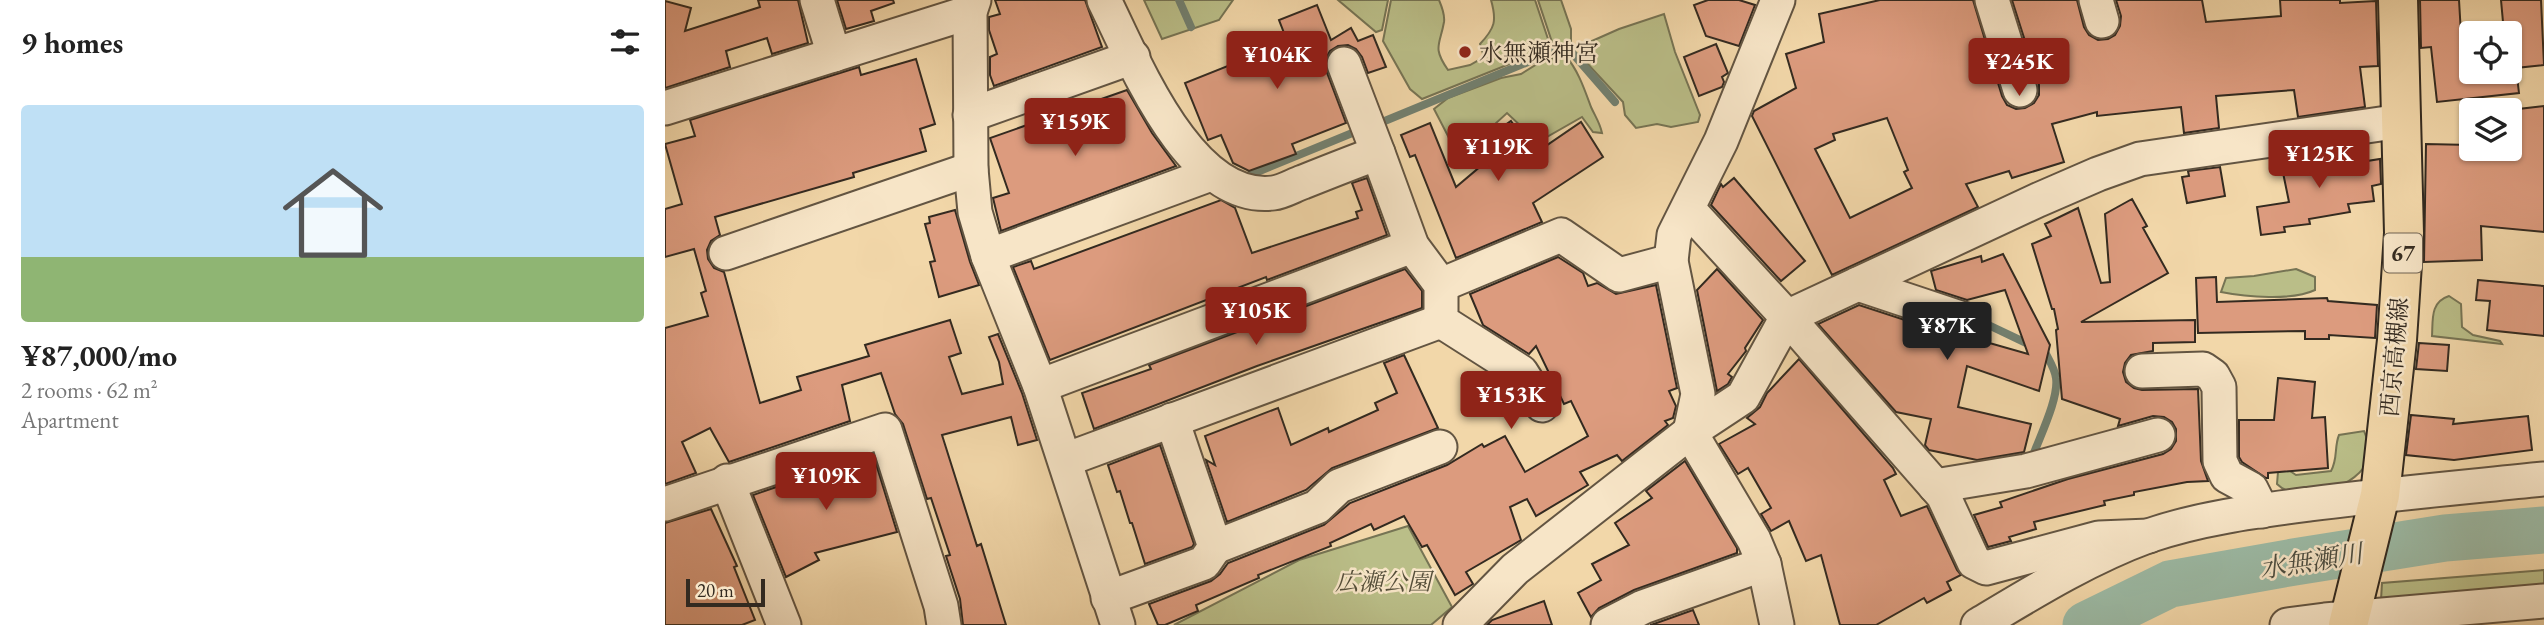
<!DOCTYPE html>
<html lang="en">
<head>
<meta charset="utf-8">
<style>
	:root { --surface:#fff; --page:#f6f6f6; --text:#222; --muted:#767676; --accent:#8f2418 }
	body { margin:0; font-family:"EB Garamond","Noto Serif JP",serif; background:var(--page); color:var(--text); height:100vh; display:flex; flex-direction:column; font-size:26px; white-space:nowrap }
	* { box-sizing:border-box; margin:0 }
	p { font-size:23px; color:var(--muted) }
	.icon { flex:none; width:38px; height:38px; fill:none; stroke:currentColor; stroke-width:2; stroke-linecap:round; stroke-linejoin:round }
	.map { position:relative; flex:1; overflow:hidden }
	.panel { display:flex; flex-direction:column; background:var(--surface); width:665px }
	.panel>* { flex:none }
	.buttons { position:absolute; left:1794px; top:21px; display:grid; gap:14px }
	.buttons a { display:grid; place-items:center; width:63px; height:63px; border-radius:7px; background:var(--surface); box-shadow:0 2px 5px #0004; font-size:35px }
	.scale { position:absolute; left:21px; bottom:18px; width:79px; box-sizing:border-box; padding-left:7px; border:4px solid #332a20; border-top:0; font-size:19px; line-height:24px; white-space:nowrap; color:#332a20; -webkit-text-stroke:5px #f7e5c7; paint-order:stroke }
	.price { position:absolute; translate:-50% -60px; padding:0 16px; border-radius:7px; background:var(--accent); color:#fff; font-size:23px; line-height:46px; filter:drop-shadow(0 2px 4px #0008) }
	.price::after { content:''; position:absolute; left:50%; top:42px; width:21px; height:16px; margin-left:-10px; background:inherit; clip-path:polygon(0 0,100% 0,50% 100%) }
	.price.active { background:#222; color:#fff }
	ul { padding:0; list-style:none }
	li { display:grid; align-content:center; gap:14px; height:371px; padding:0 21px }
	li span { display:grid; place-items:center; height:217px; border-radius:7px; color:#555 }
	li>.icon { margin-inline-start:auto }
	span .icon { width:126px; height:126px; fill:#fffc; stroke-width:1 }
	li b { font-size:30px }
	h2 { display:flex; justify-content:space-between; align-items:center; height:84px; padding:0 21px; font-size:30px }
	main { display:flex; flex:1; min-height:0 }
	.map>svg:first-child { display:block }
	.green { fill:#babe88; stroke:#767454; stroke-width:2 }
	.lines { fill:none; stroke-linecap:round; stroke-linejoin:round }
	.stream { stroke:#728070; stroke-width:8 }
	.river { stroke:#9cbaa5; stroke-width:47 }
	.building { fill:#dc9b7e; stroke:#332a20; stroke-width:2; fill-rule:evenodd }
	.minor-casing { stroke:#635542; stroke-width:37 }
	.major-casing { stroke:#332a20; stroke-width:42 }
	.minor { stroke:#f7e5c7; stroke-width:33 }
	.major { stroke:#f2d7a9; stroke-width:38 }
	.poi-dot { fill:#8f2418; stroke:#f7e5c7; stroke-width:2.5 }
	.labels { text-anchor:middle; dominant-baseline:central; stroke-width:5; stroke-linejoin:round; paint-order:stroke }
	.shield { fill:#f7e5c7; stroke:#6e6252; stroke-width:2 }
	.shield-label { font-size:23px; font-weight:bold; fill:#332a20 }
	.poi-label { font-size:24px; fill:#332a20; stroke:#f7e5c7; text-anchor:start }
	.street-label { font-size:24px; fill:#332a20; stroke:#f7e5c7 }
	.park-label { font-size:24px; font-style:italic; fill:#554f3a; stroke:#f7e5c7 }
	.water-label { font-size:26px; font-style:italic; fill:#4d4e41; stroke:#f7e5c7 }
</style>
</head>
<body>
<main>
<section class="panel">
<h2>9 homes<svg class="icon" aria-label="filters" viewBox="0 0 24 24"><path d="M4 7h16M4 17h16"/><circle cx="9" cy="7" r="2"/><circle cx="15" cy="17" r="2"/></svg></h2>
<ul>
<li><span style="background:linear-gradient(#bfe0f5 70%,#8fb573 0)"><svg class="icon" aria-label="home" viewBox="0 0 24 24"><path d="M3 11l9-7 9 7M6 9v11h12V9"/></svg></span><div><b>¥87,000/mo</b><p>2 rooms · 62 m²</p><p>Apartment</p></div></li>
</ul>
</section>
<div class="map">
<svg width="1879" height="625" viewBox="0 0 1879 625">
	<rect width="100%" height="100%" fill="#f2d7a9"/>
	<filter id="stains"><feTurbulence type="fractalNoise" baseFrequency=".00286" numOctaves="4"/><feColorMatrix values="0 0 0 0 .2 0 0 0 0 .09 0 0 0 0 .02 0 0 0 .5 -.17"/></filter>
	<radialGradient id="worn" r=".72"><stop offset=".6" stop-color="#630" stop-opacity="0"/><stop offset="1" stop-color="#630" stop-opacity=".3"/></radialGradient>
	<!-- green -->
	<g class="green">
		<path d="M479 0H568L554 20 497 39Z"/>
		<path d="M673 0H723L717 30 711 32Z"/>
		<path d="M726 0H774C777 7 780 15 779 22 775 45 767 47 783 70L805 65 819 57 815 44C830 28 832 21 826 0H870L885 45 882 49 757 99 745 89 718 41Z"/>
		<path d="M873 0H896L906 29V45L891 47 887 42Z"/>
		<path d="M999 14 1010 52 1035 115 1033 122 1006 127 992 124 971 128 960 115 958 102 919 60 918 45 954 29Z"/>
		<path d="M900 55C913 70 919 88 926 107 930 116 935 123 937 133L928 132 917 117 873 142 842 113 819 134 830 148 812 163 798 165 769 109 783 98 836 78 856 74 877 61Z"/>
		<path d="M1631 269 1650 277V290C1627 301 1581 297 1556 292L1561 278 1589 276Z"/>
		<path d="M1784 296 1796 304 1797 327 1808 335 1835 341 1837 344 1767 336C1768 320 1765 302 1784 296Z"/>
		<path d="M1699 431C1702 439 1707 449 1704 457 1696 487 1634 507 1612 484L1613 472 1622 469 1631 475 1666 471C1673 459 1669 447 1674 435Z"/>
		<path d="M743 526 787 607 766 625H509L634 560Z"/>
		<path d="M1879 570V588L1716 600 1717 583Z"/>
	</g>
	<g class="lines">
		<!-- stream -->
		<g class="stream">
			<path d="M514 0 526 27"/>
			<path d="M710 125 892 50 903 48 950 102"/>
			<path d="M580 177 697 129"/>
			<path d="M1315 321 1380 352C1384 360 1390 369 1391 378 1394 397 1376 434 1369 453"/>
		</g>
		<!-- river -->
		<path class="river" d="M1421 625 1505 584 1629 562 1780 538 1879 530"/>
	</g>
	<!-- building -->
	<g class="building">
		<path d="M93 0H133L143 43 107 54 102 38 61 51 65 67 0 88V1L26 8 20 31 95 7Z"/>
		<path d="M172 0H228L229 3 206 11 209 21 181 29Z"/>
		<path d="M330 0H420L437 47 329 86 325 75V57L332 54 324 30V17L335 14Z"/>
		<path d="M1043 0H1074L1090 5 1074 46 1041 36 1029 5Z"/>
		<path d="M1215 0H1308L1337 96 1342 105 1351 109 1360 108 1369 103 1374 95V85L1347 0H1412L1419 27 1424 35 1433 40 1443 39 1450 35 1455 26 1456 16 1451 0H1537L1541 22 1616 16 1615 0H1675V3L1711 1 1713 66 1695 67 1700 107 1633 117 1629 90 1551 96 1554 128 1519 133 1516 107 1432 116V112L1387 124 1399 162 1347 178 1344 171 1301 184 1313 207 1167 275 1087 116 1089 111 1131 88 1121 54 1159 42 1154 14ZM1222 118 1243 170 1239 172 1247 188 1185 218 1150 149 1170 140 1168 134Z"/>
		<path d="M1755 0H1794L1797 51 1806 50V72H1844V33H1839L1836 0H1876L1879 65 1851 68 1854 93 1772 102 1766 47 1756 48Z"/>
		<path d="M652 5 666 40 686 28 693 41 708 35 721 67 703 73 697 57 691 49 683 45 673 46 665 51 660 60 661 70 681 123 627 144 631 154 584 171 568 163 556 135 543 140 520 83 573 62 570 54 619 33 614 20Z"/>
		<path d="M1051 44 1063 73 1057 77 1059 82 1057 87 1034 96 1019 57Z"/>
		<path d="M251 59 270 124 255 129 261 151 188 173 189 177 50 217 55 235 46 241 42 250 43 259 49 268 59 272 95 403 136 390 132 377 204 356 200 345 285 320 296 353 284 357 297 394 338 384 334 362 324 337 333 334 357 393 372 440 353 445 346 417 277 435 312 546 316 544 341 625H298L295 599 281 556 285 555 266 498 262 499 238 424 230 414 216 373 177 385 185 421 64 462 45 428 17 442 31 473 0 484V328L43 316 36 293 41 291 29 249 0 257V209L17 204 0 144 30 136 25 120 194 67 196 75Z"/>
		<path d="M462 90 487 133 511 166 336 231 328 198 344 193 325 138Z"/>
		<path d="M1879 106V232L1816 226 1817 260 1759 262 1761 144 1806 145V149H1849L1845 110Z"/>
		<path d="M846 121 869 154 916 122 938 157 868 203 877 222 791 258 750 155 745 157 736 135 765 123 791 187 836 149 826 135Z"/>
		<path d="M1667 151 1670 166 1715 159 1716 184 1707 186 1709 201 1683 204 1685 212 1644 219 1645 224 1619 227 1620 232 1596 235 1592 207 1624 202 1615 158Z"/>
		<path d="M1555 167 1560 196 1522 203 1517 177 1524 176 1523 171Z"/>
		<path d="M702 178 722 235 602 280 601 277 385 360 348 267 366 261 369 269 556 200 570 208 587 253 693 218 691 212 697 210 687 183Z"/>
		<path d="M1069 178 1140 261 1116 281 1046 205 1056 184 1058 187Z"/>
		<path d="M1467 199 1482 226 1478 228 1503 273 1416 322 1530 320V342L1488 343V351L1466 355 1460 363 1458 372 1461 382 1469 388 1477 390 1533 389 1536 461 1543 481 1522 482 1469 492V495L1439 501 1440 505 1369 522 1371 529 1344 537 1346 541 1323 547 1309 515 1337 507 1335 502 1403 479 1498 454 1506 449 1511 441V429L1507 422 1499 417 1488 416 1453 426 1455 419 1397 399 1391 330 1393 329 1389 309H1387L1367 244 1386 236 1380 224 1413 208 1436 283 1445 282 1440 214Z"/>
		<path d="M290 210 305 262 314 285 274 297 265 262 270 261 260 224 265 223 264 217Z"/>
		<path d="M1338 254 1385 345 1374 391 1302 366 1293 407 1366 424 1359 452 1312 460 1264 450 1260 445 1266 419 1231 412 1153 324 1194 305 1301 340H1314L1363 354 1340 290 1302 300 1271 290 1266 271 1316 256 1317 262Z"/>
		<path d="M893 257 918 273 923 286 932 283 951 294 991 285 1012 388 1004 391 1011 406 1008 418 1000 421 1003 425 957 461 952 455 915 472 923 485 871 516 862 499 845 507 856 540 801 572 808 584 790 595 762 545 757 547 739 516 709 530 706 524 665 543 666 546 593 575 594 578 531 605 533 611 500 625H493L484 604 546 581 555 574 563 563 659 525 685 503 782 465 817 444 819 447 840 436 860 472 923 436 906 401 899 404 871 346 864 354 818 325 805 294Z"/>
		<path d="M740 269 757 291V308L592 366 429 429 417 393 486 369 484 365Z"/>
		<path d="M1052 269 1098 320 1080 348 1081 351 1063 374 1067 377 1063 384 1052 391 1032 290Z"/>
		<path d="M1551 277 1552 302 1662 298 1663 301 1712 305 1710 338 1664 335V339H1640V331L1533 333 1531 278Z"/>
		<path d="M1813 280 1879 286V336L1822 330 1825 301 1811 300Z"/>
		<path d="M1754 343 1784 345 1782 371 1751 369Z"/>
		<path d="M739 355 773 428 667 468 641 490 562 522 541 460 550 465 540 436 613 408 626 445 663 428 664 432 713 410 710 403 732 393 719 363Z"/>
		<path d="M1134 359 1228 468 1231 474 1219 480 1236 516 1262 506 1292 570 1296 575 1282 582 1286 590 1262 603 1259 598 1211 625H1175L1156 555 1141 561 1124 521 1106 531 1096 514 1106 508 1083 468 1073 474 1054 444 1090 424 1082 418 1095 407 1102 393Z"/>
		<path d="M1613 378 1650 382 1647 418 1660 417 1663 468 1603 473V478H1601L1577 462 1574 457V420H1609Z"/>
		<path d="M1746 415 1789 419 1788 424 1863 416 1867 450 1789 460 1741 455Z"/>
		<path d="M495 445 529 544 527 547 480 564 467 523H465L455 491 452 492 443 465Z"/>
		<path d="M208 454 232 532 150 553 154 560 121 577 88 495Z"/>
		<path d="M1020 461 1072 548V553L969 590 934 608 926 617 913 593 936 580 927 564 964 545 950 523 987 498 981 491Z"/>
		<path d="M46 509 72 566 69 567 90 620 77 625H0V523Z"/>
		<path d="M879 601 887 625H822L827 620Z"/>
		<path d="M1028 610 1034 625H985H986Z"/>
	</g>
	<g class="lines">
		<!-- minor casing -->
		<g class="minor-casing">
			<g id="minor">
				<path d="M152 0 169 55"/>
				<path d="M309 0 305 12 306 169 310 212 323 256 375 386 453 625"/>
				<path d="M439 0C469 60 524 203 608 193 618 192 629 185 638 182 663 172 688 162 713 153L747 246 776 285V321L856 372 877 405"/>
				<path d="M1327 0 1355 90"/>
				<path d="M1431 0 1437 21"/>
				<path d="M679 64 713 153"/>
				<path d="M0 108 305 12"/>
				<path d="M305 115 468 57"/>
				<path d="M1023 209 1122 317 1278 495 1309 562 1321 568 1434 538 1484 536"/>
				<path d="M61 253 306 169"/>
				<path d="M323 256 546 174"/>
				<path d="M1193 284 1307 322"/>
				<path d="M776 285 896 235 954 275 1006 261"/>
				<path d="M1477 371 1538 369 1548 376 1554 387 1555 461 1562 476 1586 489 1597 511"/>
				<path d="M375 386 747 246"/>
				<path d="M400 460 776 321"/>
				<path d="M62 481 119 625"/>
				<path d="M1270 486 1361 471 1493 435"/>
				<path d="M0 504 220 430 276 606 279 625"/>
				<path d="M550 547 652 507 674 486 775 447"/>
				<path d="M443 598 539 563 550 547 507 420"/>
				<path d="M795 625 850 569 1025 432 1078 397 1122 317 1373 200 1433 174 1475 159 1736 121"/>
				<path d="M943 625 978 607 1099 564"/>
				<path d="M1112 625 1099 564 1089 540 1025 432 1033 394 1006 261 1009 235 1056 141 1113 0"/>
				<path d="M1313 625C1368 592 1423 558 1483 536 1535 518 1591 511 1645 504 1723 494 1801 487 1879 479"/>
				<path d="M1622 625 1660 620 1879 601"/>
			</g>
		</g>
		<!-- major casing -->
		<g class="major-casing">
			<path id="major" d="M1683 625 1715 495 1732 340 1739 233 1733 0"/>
		</g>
		<!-- minor -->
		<use href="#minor" class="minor"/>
		<!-- major -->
		<use href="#major" class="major"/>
	</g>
	<!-- markers -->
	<circle class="poi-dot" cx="800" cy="52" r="7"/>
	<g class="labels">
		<!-- shield labels -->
		<rect class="shield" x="1719" y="233.5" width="38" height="39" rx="5"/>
		<g class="shield-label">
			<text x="1738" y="253">67</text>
		</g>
		<!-- poi labels -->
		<g class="poi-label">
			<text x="814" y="52">水無瀬神宮</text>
		</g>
		<!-- street labels -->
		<g class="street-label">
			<text transform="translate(1729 357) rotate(-85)">西京高槻線</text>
		</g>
		<!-- park labels -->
		<g class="park-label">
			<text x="718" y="581">広瀬公園</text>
		</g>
		<!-- water labels -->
		<g class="water-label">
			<text transform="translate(1646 561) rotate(-9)">水無瀬川</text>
		</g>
	</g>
	<rect width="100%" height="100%" filter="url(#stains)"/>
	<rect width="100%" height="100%" fill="url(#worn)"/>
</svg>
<div class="buttons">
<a><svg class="icon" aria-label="locate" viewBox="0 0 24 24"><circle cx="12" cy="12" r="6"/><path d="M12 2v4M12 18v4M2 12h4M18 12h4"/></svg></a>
<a><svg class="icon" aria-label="layers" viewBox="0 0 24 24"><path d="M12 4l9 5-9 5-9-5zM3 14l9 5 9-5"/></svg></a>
</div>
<div class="scale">20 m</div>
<b class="price" style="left:612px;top:91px">¥104K</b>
<b class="price" style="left:1354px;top:98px">¥245K</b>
<b class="price" style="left:410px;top:158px">¥159K</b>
<b class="price" style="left:833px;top:183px">¥119K</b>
<b class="price" style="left:1654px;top:190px">¥125K</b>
<b class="price" style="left:591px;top:347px">¥105K</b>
<b class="price active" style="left:1282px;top:362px">¥87K</b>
<b class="price" style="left:846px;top:431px">¥153K</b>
<b class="price" style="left:161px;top:512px">¥109K</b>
</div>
</main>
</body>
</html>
